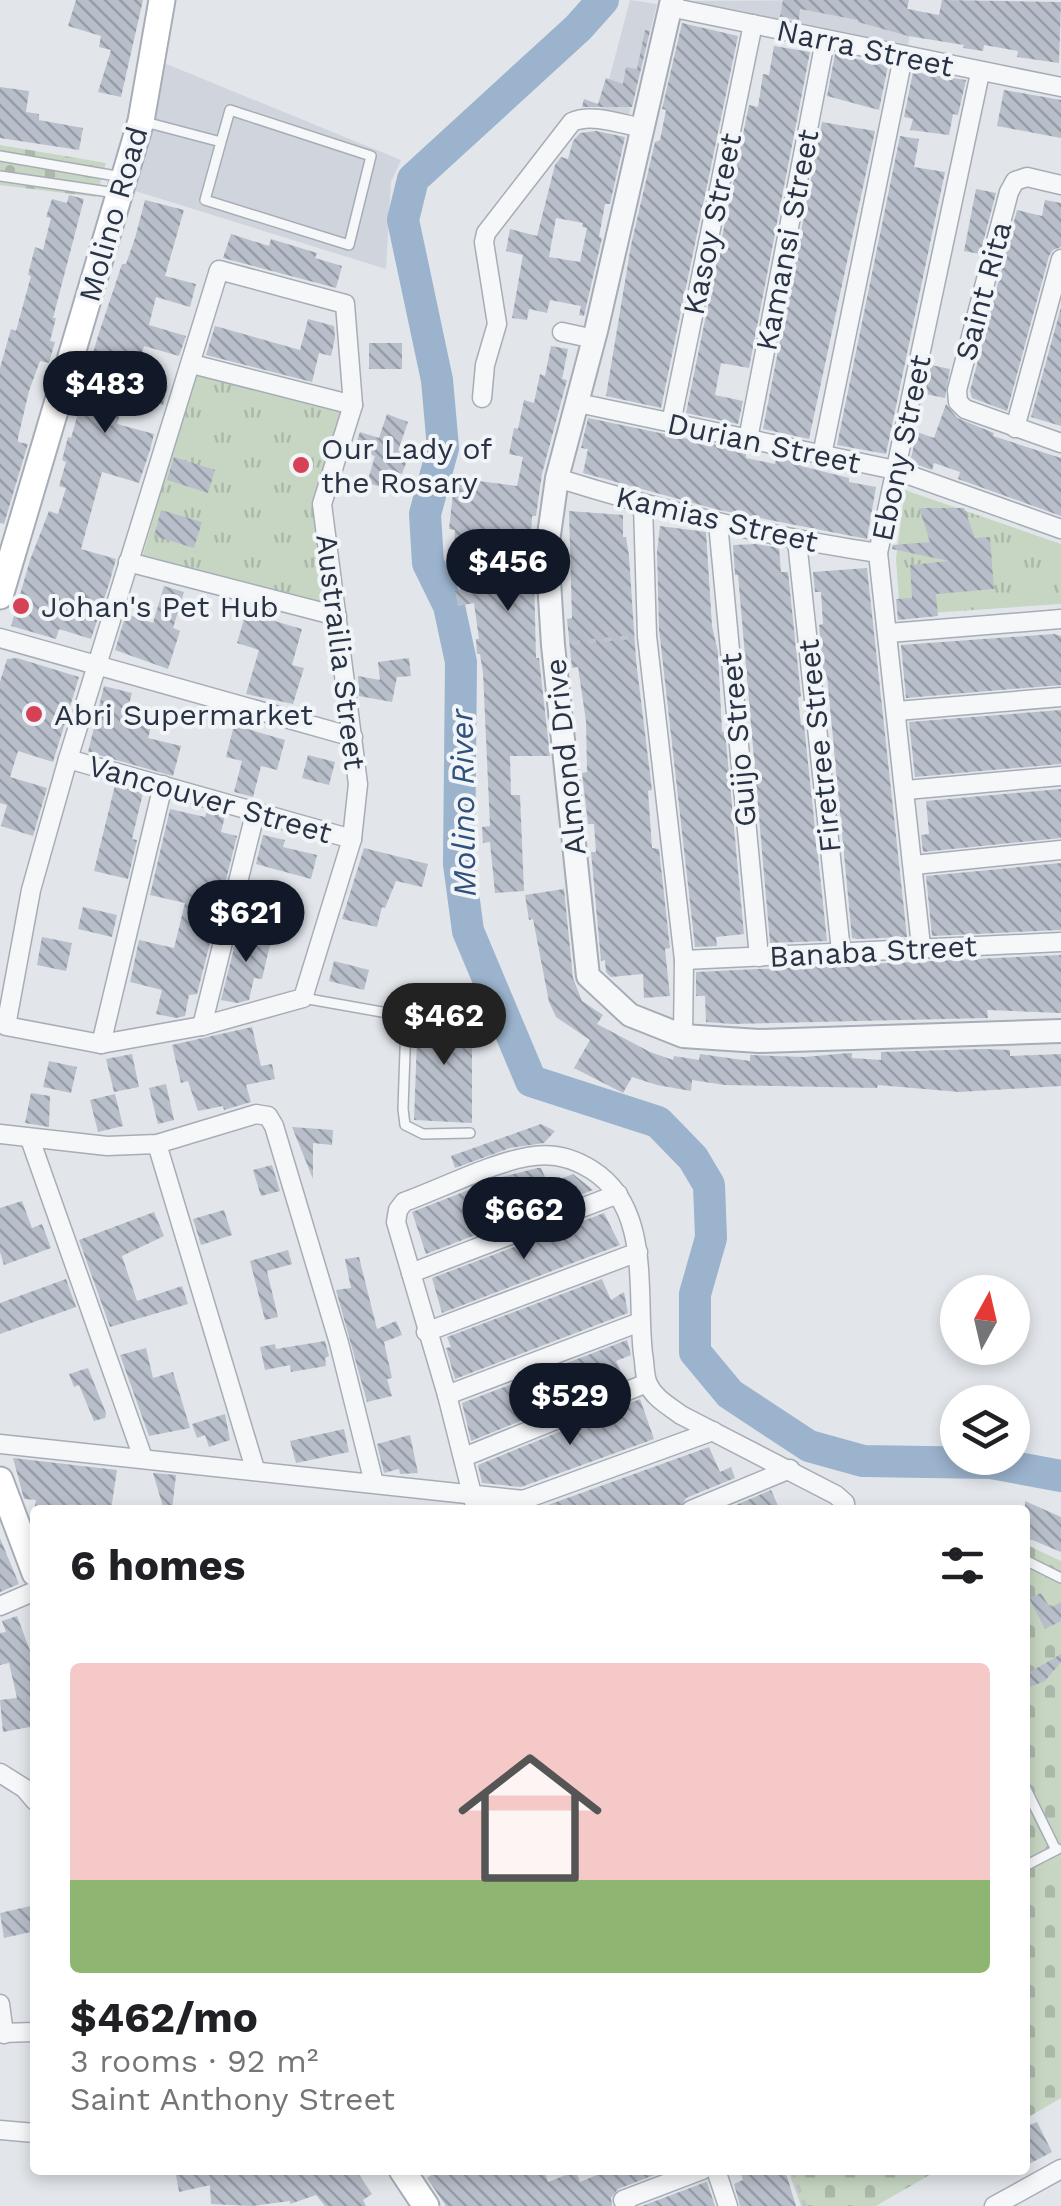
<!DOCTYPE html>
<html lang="en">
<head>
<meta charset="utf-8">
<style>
	:root { --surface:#fff; --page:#f2f2f2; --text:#202124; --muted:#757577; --line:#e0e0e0; --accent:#111827 }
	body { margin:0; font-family:"Work Sans",sans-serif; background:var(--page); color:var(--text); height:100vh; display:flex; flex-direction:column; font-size:38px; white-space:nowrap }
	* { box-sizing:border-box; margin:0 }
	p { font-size:32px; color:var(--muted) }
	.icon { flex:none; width:55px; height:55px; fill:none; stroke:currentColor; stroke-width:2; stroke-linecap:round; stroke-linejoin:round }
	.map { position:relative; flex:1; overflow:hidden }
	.side { position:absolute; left:30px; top:1505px; width:1000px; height:670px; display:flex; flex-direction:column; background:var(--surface); border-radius:10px; box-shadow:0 5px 15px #0003 }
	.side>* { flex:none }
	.needle { width:65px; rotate:8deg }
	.buttons { position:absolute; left:940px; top:1275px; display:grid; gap:20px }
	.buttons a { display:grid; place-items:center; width:90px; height:90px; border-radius:50%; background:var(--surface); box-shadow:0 5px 15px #0003; font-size:50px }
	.price { position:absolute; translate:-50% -85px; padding:0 22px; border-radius:35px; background:var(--accent); color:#fff; font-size:32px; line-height:65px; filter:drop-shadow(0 2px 5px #0008) }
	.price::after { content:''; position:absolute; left:50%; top:60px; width:30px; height:22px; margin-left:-15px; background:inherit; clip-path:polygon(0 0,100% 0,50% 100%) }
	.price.current { background:#222; color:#fff }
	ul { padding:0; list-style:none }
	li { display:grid; align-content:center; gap:20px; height:530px; padding:0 40px }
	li+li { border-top:2px solid var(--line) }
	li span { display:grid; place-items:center; height:310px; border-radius:10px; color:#555 }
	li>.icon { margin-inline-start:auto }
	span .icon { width:180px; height:180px; fill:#fffc; stroke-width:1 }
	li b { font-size:42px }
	h2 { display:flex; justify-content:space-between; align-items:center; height:120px; padding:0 40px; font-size:42px }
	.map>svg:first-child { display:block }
	.built { fill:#d0d5dd }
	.cemetery { fill:url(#cemetery-stones) }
	.park { fill:url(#park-tufts) }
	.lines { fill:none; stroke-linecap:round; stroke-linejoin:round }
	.river { stroke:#9bb3cd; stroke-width:32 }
	.building { fill:url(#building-back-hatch); fill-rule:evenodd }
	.service-casing { stroke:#a7adb6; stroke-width:12 }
	.minor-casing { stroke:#a7adb6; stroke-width:21 }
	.tertiary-casing { stroke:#a7adb6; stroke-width:26 }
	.secondary-casing { stroke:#a7adb6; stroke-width:29 }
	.path { stroke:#c0c4ca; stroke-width:4; stroke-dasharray:8 8; stroke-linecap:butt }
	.service { stroke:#f5f7f9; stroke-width:9 }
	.minor { stroke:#f5f7f9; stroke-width:18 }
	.tertiary { stroke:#f5f7f9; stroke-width:22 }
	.secondary { stroke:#fff; stroke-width:25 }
	.poi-dot { fill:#d74155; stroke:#f2f5f8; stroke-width:4 }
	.labels { text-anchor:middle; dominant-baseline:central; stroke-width:8; stroke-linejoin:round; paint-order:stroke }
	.street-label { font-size:30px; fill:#293345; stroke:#f2f5f8 }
	.poi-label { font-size:30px; fill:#293345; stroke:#f2f5f8; text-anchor:start }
	.water-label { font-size:32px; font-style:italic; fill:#30517b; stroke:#f2f5f8 }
</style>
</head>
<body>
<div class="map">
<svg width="1061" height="2206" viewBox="0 0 1061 2206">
	<defs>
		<pattern id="cemetery-stones" width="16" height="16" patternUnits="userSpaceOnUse" patternTransform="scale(2.5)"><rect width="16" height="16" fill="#c7d6c3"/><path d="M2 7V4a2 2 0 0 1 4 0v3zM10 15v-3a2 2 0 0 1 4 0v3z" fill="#abb8a9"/></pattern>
		<pattern id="park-tufts" width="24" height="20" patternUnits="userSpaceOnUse" patternTransform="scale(2.5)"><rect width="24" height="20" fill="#c7d6c3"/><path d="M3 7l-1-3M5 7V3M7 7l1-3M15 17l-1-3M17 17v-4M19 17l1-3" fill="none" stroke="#abb8a9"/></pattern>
		<pattern id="building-back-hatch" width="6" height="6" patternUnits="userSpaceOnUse" patternTransform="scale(2.5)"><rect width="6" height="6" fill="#b9bfca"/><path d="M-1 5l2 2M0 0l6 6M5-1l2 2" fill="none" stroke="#969ca6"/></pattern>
	</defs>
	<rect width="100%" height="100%" fill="#e2e6eb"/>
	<!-- built -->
	<g class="built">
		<path d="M630 0 657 4 628 118 601 110Z"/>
		<path d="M865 0 915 10 908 45 690 1Z"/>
		<path d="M164 63 401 160 391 182 386 269 132 190Z"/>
	</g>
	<!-- cemetery -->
	<g class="cemetery">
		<path d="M0 145 106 163 96 197 0 185Z"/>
		<path d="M1025 1544 1061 1561V2098L1025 2119Z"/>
		<path d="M788 2170H938L876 2206H801Z"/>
	</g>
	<!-- park -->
	<g class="park">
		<path d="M195 370 343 409 315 502 325 610 142 558Z"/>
		<path d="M905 490 1061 544V604L900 615 896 558Z"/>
	</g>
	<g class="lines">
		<!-- river -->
		<path class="river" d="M603 0 578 28 413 179 403 220 437 380 443 448 425 514 428 563 449 606 461 662 459 864 468 931 531 1081 658 1122 693 1158 709 1185 711 1238 695 1294V1352L730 1394 809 1446 863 1461 991 1463 1061 1476"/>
	</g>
	<!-- building -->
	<g class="building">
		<path d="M76 0H143L121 97 98 92 111 50 99 47 101 36 68 26Z"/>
		<path d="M783 0H909L907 9 939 15 942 0 1061 2 1059 63 1017 57 1018 51 984 45 983 51 963 48 964 45 908 36 858 22V20L800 9 799 20 780 17Z"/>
		<path d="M682 23 738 36 661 408 606 396 631 245 655 142 660 140 666 110 662 109Z"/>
		<path d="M645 30 650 31 632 107H582L584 99 598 104 606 78 623 84 626 67 637 69Z"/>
		<path d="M774 46 810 52 749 368 721 363 715 395 743 401 738 424 686 413 749 105 758 107 763 74 769 75Z"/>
		<path d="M835 54 888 66 879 110 827 96Z"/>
		<path d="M913 72 966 80 958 115 953 114 949 135 910 130 913 119 904 117Z"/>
		<path d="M0 87 29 91 26 112 39 114V120L83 128 79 150 0 138Z"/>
		<path d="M1004 90 1061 100V138L997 126Z"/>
		<path d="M822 122 875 131 809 439 763 429Z"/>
		<path d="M596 131 625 137 610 204H605L599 237 602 238 584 316 579 315 581 306 550 300 547 313 529 309 527 320 512 318 523 255 506 251 510 229 537 236 555 165 561 157 568 159 573 141 580 133ZM556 218 583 223 582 227 587 228 580 262 549 257Z"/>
		<path d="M900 136 919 139 914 167 945 172 886 454 837 445Z"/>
		<path d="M976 189 996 193 980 254 964 251Z"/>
		<path d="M69 195 84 199 53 318H56L50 341 55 342 49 363 40 361 29 391 18 438V442L28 444 27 447 4 524 0 523V368L11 329 16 331 31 276 28 275 35 247 43 250 51 218 46 217 52 199 67 203Z"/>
		<path d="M145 200 184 210 165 276 196 284 190 307 156 297 149 325 186 336 179 356 144 346 135 377 168 386 163 405 131 396 123 403 117 424 154 434 150 450 139 483 102 472 81 549 116 559 109 584 91 639 59 629 56 639 11 626 30 560 49 511 58 514 66 488 59 486 66 462 62 460 68 437 71 438 86 385 91 386 99 359 92 357 98 336 122 264H126L135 238Z"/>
		<path d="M1045 200 1061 203V247L1053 250 1049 256 1007 411 972 398 970 391 1017 210 1042 216Z"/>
		<path d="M231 234 269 246 271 239 317 253 315 258 342 266 336 288 223 258Z"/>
		<path d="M1061 307V426L1031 417Z"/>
		<path d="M308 319 334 326 335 338 331 356 319 353 312 382 206 355 215 326 300 350Z"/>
		<rect x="369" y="343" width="33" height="26"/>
		<path d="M551 346 568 349 562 379 567 380 542 474 536 516H532L529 576H534L536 658H539L550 756H510L511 795H520L524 891 495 893 490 842 483 843 482 827 490 826 483 673 480 654H477L476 639H479L474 603 458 606 455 591 460 590 461 564 453 563 455 530 449 529 452 502 455 478 517 486 523 457 509 454 514 428 518 429 524 400 534 403 540 374 545 376Z"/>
		<path d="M931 365 950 369 945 398 925 394Z"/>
		<path d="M946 404 957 418 994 433 993 436 1061 458V516L958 479 960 472 934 463 932 470 910 462 917 432 934 438Z"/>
		<path d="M387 414 408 422 398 451 409 455 402 474 388 469 382 487 367 483 375 456 354 449 360 432 379 438Z"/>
		<path d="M588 418 746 451V458L775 464 776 458 801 463V466L849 478V482L876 487 867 539 719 510 583 473 588 449 581 448Z"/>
		<path d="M174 457 215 470 208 493 167 480Z"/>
		<path d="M919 508H964L975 538 990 537 994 589 936 594 938 616 898 620 896 599 912 598 910 565 949 561 892 549 893 545 930 542Z"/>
		<path d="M161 510 202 522 194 548 154 536Z"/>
		<path d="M569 511 623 515V537H626L629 556 636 660 652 790 648 791 652 848 659 849 670 948 665 949 670 996 644 998 643 974 611 977 606 972 605 960 601 961 591 852H596L594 824H588L582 773 587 772 586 721 578 667 572 668 567 619 572 618Z"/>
		<path d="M660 526 706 532 712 626 718 652 722 732 725 731 744 934 716 937 717 946 695 947 659 629 657 552Z"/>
		<path d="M756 544 779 548 781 572H788L801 696 798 698 801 725H804L827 941 770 943 738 575H735L733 545Z"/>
		<path d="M867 568 907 937 857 939 852 938 827 676 824 677 819 625 823 624 821 592H815L813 572Z"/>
		<path d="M164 586 184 592 173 628 180 631 168 669 115 650 126 614 153 623Z"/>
		<path d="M248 606 266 611 264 618 302 629 292 665 304 668 293 704 246 694 259 650 237 643Z"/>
		<path d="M1054 634 1061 636V685L906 698 901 645Z"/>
		<path d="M17 658 79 677 53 762 18 751 10 777 47 788 33 836 1 826 7 805 0 803V682L7 659Z"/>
		<path d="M409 658 411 676 397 677 392 702 359 696 358 676 380 680 378 662Z"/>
		<path d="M104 686 132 693 128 708 154 715 148 738 181 746 173 776 88 752Z"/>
		<path d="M1061 710V764L915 777 909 722Z"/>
		<path d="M234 725 285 740 277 770 261 766 253 797 234 792 242 761 226 757Z"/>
		<path d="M308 755 335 762 329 785 302 778Z"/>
		<path d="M115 785 143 793 132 839 137 840 128 879 94 871Z"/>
		<path d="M1061 789V838L923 852 921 835 929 834 926 801Z"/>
		<path d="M170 809 205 817 207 811 225 816 221 832 237 836 197 994 189 995 185 1016 176 1018 156 1014 162 990 130 982 139 940 174 948 185 903 150 895Z"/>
		<path d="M263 835 285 840 283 847 317 855 311 879 256 864Z"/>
		<path d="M364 848 428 864 422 887 396 881 385 908 382 907 377 927 342 919Z"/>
		<path d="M1061 863V930L932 936 926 876Z"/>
		<path d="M564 889 573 978 582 1001 603 1015 597 1024 650 1052 673 1060 674 1056 699 1060 700 1054 750 1061V1055L804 1057 849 1053H852V1058L881 1060V1052L984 1049 1010 1050V1056L1061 1054V1086L959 1092 878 1085 877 1088 725 1085 692 1080 691 1091 657 1085 632 1077 623 1093 574 1068 590 1040 556 1017 549 1002 533 919 529 920 525 895Z"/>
		<path d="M83 907 117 915 112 937 78 929Z"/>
		<path d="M239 928 272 936 262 979 254 978 249 1000 237 1003 221 1000Z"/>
		<path d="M42 937 72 943 66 971 37 965Z"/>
		<path d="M1061 955V1013L987 1010 988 1018 732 1024 706 1022 705 996H696V972Z"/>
		<path d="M334 961 369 970 364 990 329 981Z"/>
		<path d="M418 1013 472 1015V1123L414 1120Z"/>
		<path d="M252 1027 261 1066 272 1064 275 1079 246 1085 251 1102 224 1110 223 1106 198 1111 188 1081 181 1083 172 1045Z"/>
		<path d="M132 1054 139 1087 114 1092 106 1059Z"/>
		<path d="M49 1061 77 1067 71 1093 43 1087Z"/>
		<path d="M166 1084 174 1120 158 1124 149 1088Z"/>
		<path d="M31 1093 50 1096 49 1127 25 1123Z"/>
		<path d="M115 1094 123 1126 98 1132 90 1100Z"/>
		<path d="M541 1124 555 1131 544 1143 510 1148 455 1168 451 1156Z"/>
		<path d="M292 1127 333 1130 332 1145 313 1143V1179Z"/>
		<path d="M272 1165 280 1191 261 1196 253 1170Z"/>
		<path d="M537 1168H541L548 1184 573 1174 593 1190 426 1254 412 1212 502 1177Z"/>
		<path d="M22 1201 32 1228 42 1224 51 1248 4 1265 0 1252V1208Z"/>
		<path d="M224 1210 232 1235 201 1245 193 1219Z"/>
		<path d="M154 1212 164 1236 122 1256 137 1301 182 1286 188 1304 110 1327 79 1240Z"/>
		<path d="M604 1213 620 1245 442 1313 432 1278Z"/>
		<path d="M288 1250 292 1264 267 1271 278 1317 265 1320 250 1261Z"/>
		<path d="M359 1257 377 1329 396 1321 402 1335 384 1342 392 1378 387 1379 392 1396 367 1402 336 1290 351 1288 345 1259Z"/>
		<path d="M66 1279 76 1307 0 1334V1303Z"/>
		<path d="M602 1279 611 1300 624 1292 628 1313 455 1379 446 1348 451 1347 447 1337Z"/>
		<path d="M627 1340 631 1355 616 1361 624 1379 471 1441 462 1403Z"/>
		<path d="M325 1341 329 1356 325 1358 326 1366 291 1372 290 1365 265 1370 260 1347 275 1344 276 1349Z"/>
		<path d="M146 1348 153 1378 173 1372 190 1428 149 1436 120 1355Z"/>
		<path d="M88 1368 106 1413 105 1418 94 1421 79 1385 74 1387 69 1374Z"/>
		<path d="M640 1399 654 1439 521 1487 482 1483 478 1465Z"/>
		<path d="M225 1414 230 1440 209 1447 205 1435 197 1438 192 1424Z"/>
		<path d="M344 1429 349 1452 296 1463 290 1441Z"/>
		<path d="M410 1435 418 1473 400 1474 399 1469 384 1473 377 1444Z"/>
		<path d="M709 1447 720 1472 731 1467 735 1478 686 1498 679 1510H534Z"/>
		<path d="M13 1458 117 1470 111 1510 70 1507V1510H34L36 1500 24 1499Z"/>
		<path d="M153 1473 176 1475 172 1510H164Z"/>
		<path d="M771 1490 780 1510H724Z"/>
		<path d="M1025 1501 1061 1517V1552L1025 1537Z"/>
		<path d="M0 1538 19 1584 0 1592Z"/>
		<path d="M1041 1593 1050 1608 1061 1602V1621L1045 1629 1029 1598Z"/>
		<path d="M17 1616 35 1664V1726L3 1732 0 1700 17 1698 9 1663 0 1665V1633L6 1632 2 1621Z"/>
		<path d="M1061 1654V1662L1045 1681 1025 1689V1675Z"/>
		<path d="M35 1905V1931L4 1938 0 1913Z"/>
		<path d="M1037 2122 1052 2152 1025 2166V2127Z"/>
		<path d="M202 2170H356L372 2194 363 2200 366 2206H325L316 2195 290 2204V2201L253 2206 211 2204 210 2185 179 2192 176 2175Z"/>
		<path d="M438 2170H544L548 2182 576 2171 580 2182 609 2170H667L618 2189 611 2198 612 2206H446L427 2178Z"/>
		<path d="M740 2170H785L796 2206H740L734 2184 743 2180Z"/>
		<path d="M707 2182 715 2206H642L706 2182Z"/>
	</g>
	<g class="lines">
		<!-- service casing -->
		<g class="service-casing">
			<g id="service">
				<path d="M145 122 221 142 205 200 349 245 371 156 230 110 221 142"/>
				<path d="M0 156 122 177"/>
				<path d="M0 176 116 193"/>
				<path d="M303 998 393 1014 406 1023 403 1109 405 1125 423 1134 470 1133"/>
				<path d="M1025 1560 1061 1578"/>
				<path d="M1025 1787 1056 1850"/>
				<path d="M1025 1866 1058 1849"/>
			</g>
		</g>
		<!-- minor casing -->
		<g class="minor-casing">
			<g id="minor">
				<path d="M669 7 1061 87"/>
				<path d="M1061 185 1027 177 1015 181 1009 192 957 390 958 402 965 409 1061 443"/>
				<path d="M219 270 345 304 353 405 322 504 358 784 352 839 303 998 202 1026 101 1044 6 1026 31 890 68 759Z"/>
				<path d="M562 332 594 339"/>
				<path d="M192 364 353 405"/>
				<path d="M482 398 485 365 497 324 484 242 486 233 572 122C592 113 621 124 642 128"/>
				<path d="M578 403 895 470 1061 529"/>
				<path d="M671 423 753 24"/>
				<path d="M1015 428 1061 259"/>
				<path d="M748 439 825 41"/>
				<path d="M822 455 903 57"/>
				<path d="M557 478C663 511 769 537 878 553"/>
				<path d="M643 505 647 636 684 960 683 1036"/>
				<path d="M718 523 759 957"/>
				<path d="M797 541 841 951"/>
				<path d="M128 562 337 616"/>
				<path d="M889 633 1061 619"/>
				<path d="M0 638 353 737"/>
				<path d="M897 711 1061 697"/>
				<path d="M68 759 352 839"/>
				<path d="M906 790 1061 776"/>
				<path d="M914 865 1061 850"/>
				<path d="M921 946 878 553 980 73"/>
				<path d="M684 960 1061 942"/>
				<path d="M202 1026 256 810"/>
				<path d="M101 1044 163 785"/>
				<path d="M0 1134 107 1146 157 1144 256 1114 268 1116 274 1126 339 1343 374 1483"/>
				<path d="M30 1139 143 1458"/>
				<path d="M157 1144 255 1469"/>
				<path d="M411 1273 618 1194"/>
				<path d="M426 1332 638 1252"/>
				<path d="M447 1395 640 1322"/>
				<path d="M0 1444 523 1500 713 1431"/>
				<path d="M464 1457 647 1383"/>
				<path d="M476 1510 447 1395 396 1222 398 1210 404 1202C440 1189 492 1163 527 1157 551 1152 572 1157 592 1170 652 1208 636 1293 643 1354 645 1363 644 1376 648 1384 654 1398 669 1406 681 1415L836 1495 845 1503V1510"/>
				<path d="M691 1510 790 1469"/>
				<path d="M0 1606 35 1591"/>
				<path d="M0 1773 24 1788 35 1801"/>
				<path d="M0 2004 4 2034"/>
				<path d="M0 2033 35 2032"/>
				<path d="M0 2130 35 2133"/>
				<path d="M716 2170 728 2206"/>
				<path d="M626 2206 623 2200 702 2170"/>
				<path d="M994 2206 1061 2169"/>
			</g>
		</g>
		<!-- tertiary casing -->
		<g class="tertiary-casing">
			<path id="tertiary" d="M672 0 596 331 557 478 547 549 553 645 588 976 630 1015 683 1036 759 1041 1061 1031"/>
		</g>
		<!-- secondary casing -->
		<g class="secondary-casing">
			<g id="secondary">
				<path d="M0 596 141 121 162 0"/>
				<path d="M0 1480 35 1573"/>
				<path d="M402 2170 426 2206"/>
			</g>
		</g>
		<!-- path -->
		<g class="path">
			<path d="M572 643 632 637"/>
			<path d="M792 2170 805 2206"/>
		</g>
		<!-- service -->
		<use href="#service" class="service"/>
		<!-- minor -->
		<use href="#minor" class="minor"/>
		<!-- tertiary -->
		<use href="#tertiary" class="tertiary"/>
		<!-- secondary -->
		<use href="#secondary" class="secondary"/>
	</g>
	<!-- markers -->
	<g class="poi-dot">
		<circle cx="301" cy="465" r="10"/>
		<circle cx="21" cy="606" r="10"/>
		<circle cx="34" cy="714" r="10"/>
	</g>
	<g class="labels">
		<!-- street labels -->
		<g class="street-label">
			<text transform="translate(865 48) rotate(12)">Narra Street</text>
			<text transform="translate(113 214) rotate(-74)">Molino Road</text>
			<text transform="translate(712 224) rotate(-78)">Kasoy Street</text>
			<text transform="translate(787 240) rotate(-79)">Kamansi Street</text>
			<text transform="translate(983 291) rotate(-75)">Saint Rita</text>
			<text transform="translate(764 443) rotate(12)">Durian Street</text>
			<text transform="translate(901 448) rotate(-78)">Ebony Street</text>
			<text transform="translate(717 519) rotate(13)">Kamias Street</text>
			<text transform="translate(341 652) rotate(83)">Austrailia Street</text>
			<text transform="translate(738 740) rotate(-95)">Guijo Street</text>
			<text transform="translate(819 746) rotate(-96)">Firetree Street</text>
			<text transform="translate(565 757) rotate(-96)">Almond Drive</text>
			<text transform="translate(210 799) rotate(16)">Vancouver Street</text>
			<text transform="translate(873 951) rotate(-3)">Banaba Street</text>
		</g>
		<!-- poi labels -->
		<g class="poi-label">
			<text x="321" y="448">Our Lady of<tspan x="321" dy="34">the Rosary</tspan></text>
			<text x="41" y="606">Johan's Pet Hub</text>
			<text x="54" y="714">Abri Supermarket</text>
		</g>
		<!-- water labels -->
		<g class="water-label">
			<text transform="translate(463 803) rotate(-91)">Molino River</text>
		</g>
	</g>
</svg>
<div class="buttons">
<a><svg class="needle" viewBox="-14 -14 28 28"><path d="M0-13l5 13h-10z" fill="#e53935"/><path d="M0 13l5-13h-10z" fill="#757577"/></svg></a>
<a><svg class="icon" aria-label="layers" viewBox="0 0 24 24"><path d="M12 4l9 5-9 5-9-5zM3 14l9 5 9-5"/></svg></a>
</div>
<b class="price" style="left:105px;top:436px">$483</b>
<b class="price" style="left:508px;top:614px">$456</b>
<b class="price" style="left:246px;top:965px">$621</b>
<b class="price current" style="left:444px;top:1068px">$462</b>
<b class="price" style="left:524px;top:1262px">$662</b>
<b class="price" style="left:570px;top:1448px">$529</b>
<section class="side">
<h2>6 homes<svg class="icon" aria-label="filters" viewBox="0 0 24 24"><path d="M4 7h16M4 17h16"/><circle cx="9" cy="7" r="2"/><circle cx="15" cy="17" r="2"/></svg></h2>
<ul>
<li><span style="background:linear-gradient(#f6c9c9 70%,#8fb573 0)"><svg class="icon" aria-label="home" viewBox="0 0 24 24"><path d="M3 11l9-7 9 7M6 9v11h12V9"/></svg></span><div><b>$462/mo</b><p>3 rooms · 92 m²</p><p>Saint Anthony Street</p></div></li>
</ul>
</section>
</div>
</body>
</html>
